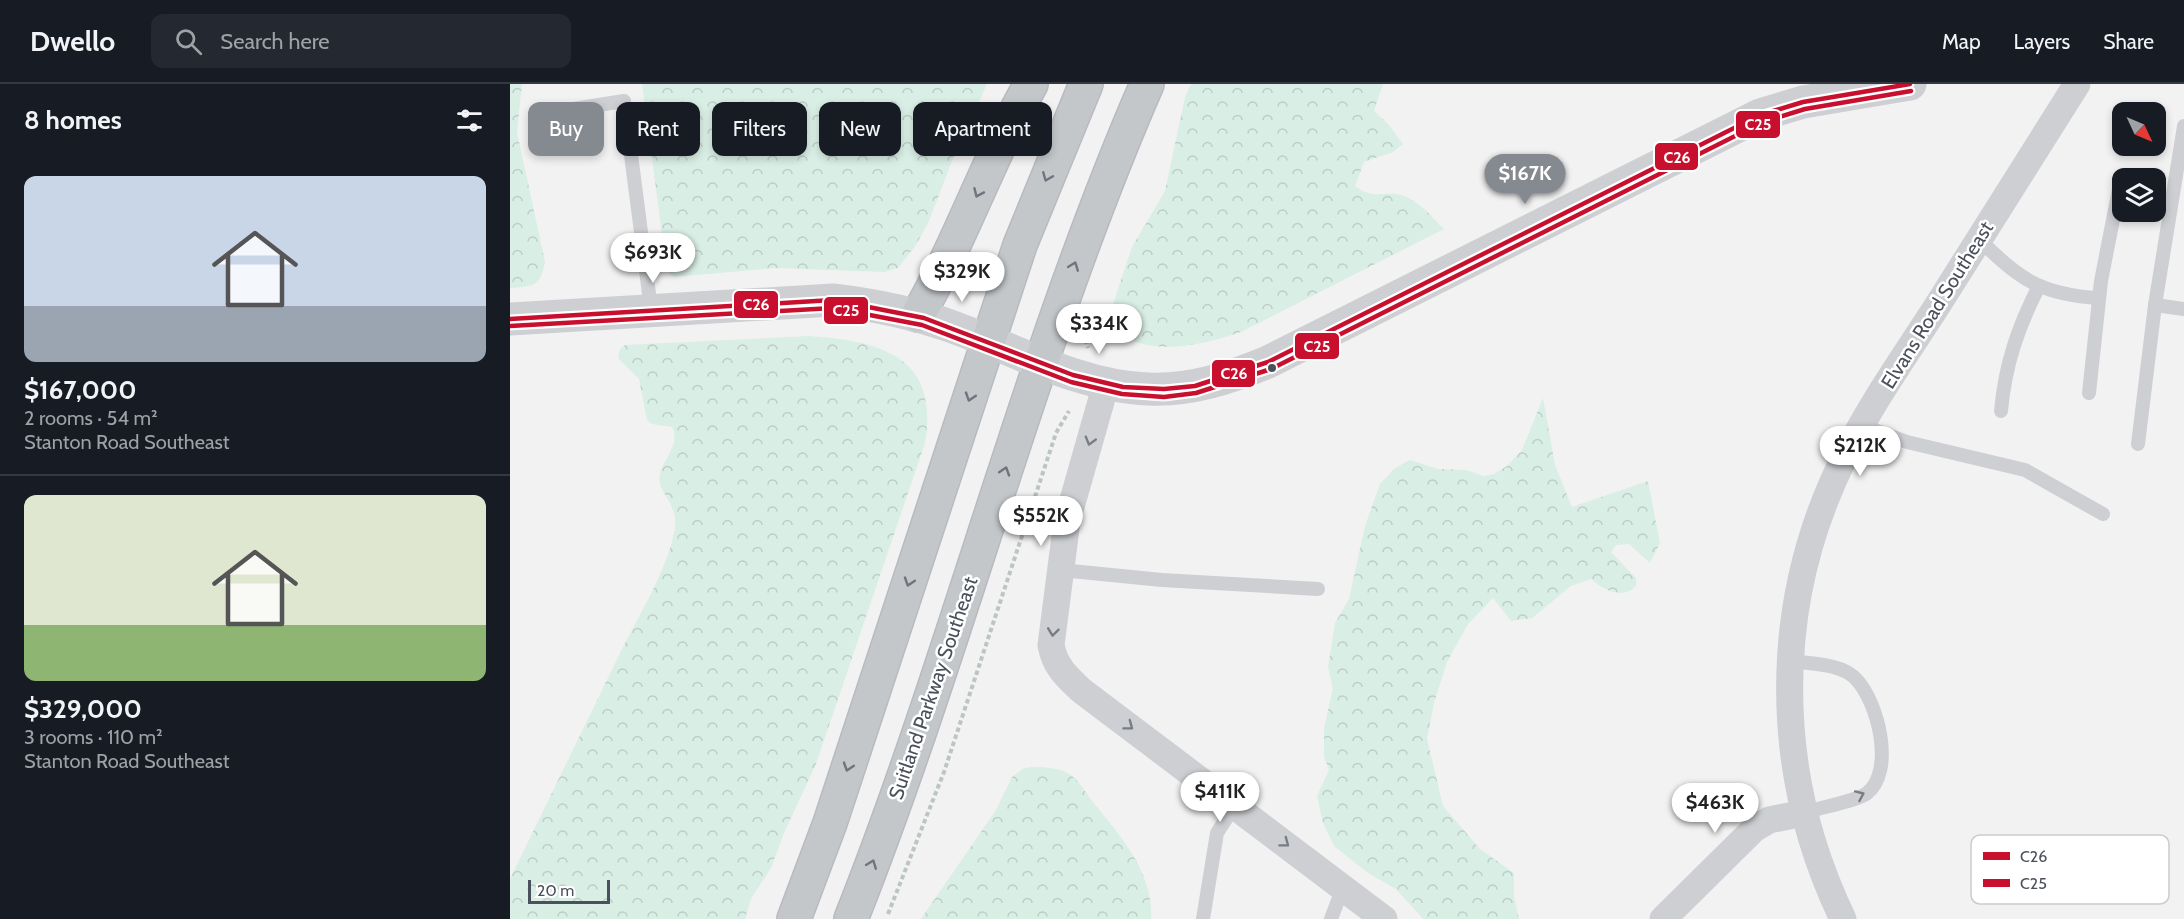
<!DOCTYPE html>
<html lang="en">
<head>
<meta charset="utf-8">
<style>
	:root { --surface:#171b24; --page:#242831; --text:#f1f3f6; --muted:#9ea1a6; --line:#363941; --accent:#858990 }
	body { margin:0; font-family:Cabin,sans-serif; background:var(--page); color:var(--text); height:100vh; display:flex; flex-direction:column; font-size:22px; white-space:nowrap }
	* { box-sizing:border-box; margin:0 }
	p { font-size:20px; color:var(--muted) }
	.icon { flex:none; width:33px; height:33px; fill:none; stroke:currentColor; stroke-width:2; stroke-linecap:round; stroke-linejoin:round }
	.map { position:relative; flex:1; overflow:hidden }
	.drawer { display:flex; flex-direction:column; background:var(--surface); width:510px }
	.drawer>* { flex:none }
	.banner { position:absolute; left:18px; top:18px; width:570px; height:54px; display:flex; gap:12px }
	.needle { width:39px; rotate:134deg }
	.controls { position:absolute; left:1602px; top:18px; display:grid; gap:12px }
	.controls a { display:grid; place-items:center; width:54px; height:54px; border-radius:12px; background:var(--surface); box-shadow:0 3px 9px #0003; font-size:30px }
	.scale { position:absolute; left:18px; bottom:15px; width:82px; box-sizing:border-box; padding-left:6px; border:3px solid #4b515c; border-top:0; font-size:16px; line-height:21px; white-space:nowrap; color:#4b515c; -webkit-text-stroke:4px #fff; paint-order:stroke }
	.price { position:absolute; translate:-50% -51px; padding:0 14px; border-radius:21px; background:#fff; color:#222; font-size:20px; line-height:39px; filter:drop-shadow(0 2px 3px #0008) }
	.price::after { content:''; position:absolute; left:50%; top:36px; width:18px; height:14px; margin-left:-9px; background:inherit; clip-path:polygon(0 0,100% 0,50% 100%) }
	.price.selected { background:var(--accent); color:#fff }
	ul { padding:0; list-style:none }
	li { display:grid; align-content:center; gap:12px; height:318px; padding:0 24px }
	li+li { border-top:2px solid var(--line) }
	li span { display:grid; place-items:center; height:186px; border-radius:12px; color:#555 }
	li>.icon { margin-inline-start:auto }
	span .icon { width:108px; height:108px; fill:#fffc; stroke-width:1 }
	li b { font-size:26px }
	h2 { display:flex; justify-content:space-between; align-items:center; height:72px; padding:0 24px; font-size:26px }
	.tag { padding:0 21px; border-radius:12px; background:var(--surface); box-shadow:0 3px 9px #0003; font-size:21px; line-height:54px }
	.tag.selected { background:var(--accent); color:#fff }
	header { display:flex; align-items:center; gap:36px; box-sizing:border-box; height:84px; padding:0 30px; background:var(--surface); border-bottom:2px solid var(--line) }
	header strong { font-size:28px }
	nav { display:flex; gap:33px; margin-inline-start:auto; font-size:21px }
	.search { width:420px; height:54px; background:var(--page); display:flex; align-items:center; gap:15px; box-sizing:border-box; padding:0 21px; border-radius:12px; color:var(--muted); font-size:22px }
	main { display:flex; flex:1; min-height:0 }
	.map>svg:first-child { display:block }
	.forest { fill:url(#forest-crowns) }
	.lines { fill:none; stroke-linecap:round; stroke-linejoin:round }
	.trunk-casing { stroke:#b8babf; stroke-width:36 }
	.path { stroke:#bcc5c4; stroke-width:4; stroke-dasharray:4.5 3; stroke-linecap:butt }
	.service { stroke:#cdcfd2; stroke-width:14 }
	.minor { stroke:#cdcfd2; stroke-width:27 }
	.tertiary { stroke:#cdcfd2; stroke-width:33 }
	.trunk { stroke:#c4c7ca; stroke-width:33 }
	.bus-1-casing { stroke:#fff; stroke-width:9 }
	.bus-2-casing { stroke:#fff; stroke-width:9 }
	.bus-1 { stroke:#c8102e; stroke-width:4.5 }
	.bus-2 { stroke:#c8102e; stroke-width:4.5 }
	.oneway { stroke:#6f747d }
	.oneway2 { stroke:#787d85 }
	.bus-dot { fill:#4b515c; stroke:#fff; stroke-width:2 }
	.labels { text-anchor:middle; dominant-baseline:central; stroke-width:5; stroke-linejoin:round; paint-order:stroke }
	.street-label { font-size:20px; fill:#4b515c; stroke:#fff }
	.key { fill:#fff; stroke:#c9cbce; stroke-width:1.5 }
	.key-label { font-size:16px; fill:#4b515c }
	.line-badge { stroke:#fff; stroke-width:2 }
	.badge-label { font-size:16px; text-anchor:middle; font-weight:bold; fill:#fff }
</style>
</head>
<body>
<header>
<strong>Dwello</strong>
<div class="search"><svg class="icon" aria-label="search" viewBox="0 0 24 24"><circle cx="10" cy="10" r="6"/><path d="M15 15l6 6"/></svg>Search here</div>
<nav><a>Map</a><a>Layers</a><a>Share</a></nav>
</header>
<main>
<section class="drawer">
<h2>8 homes<svg class="icon" aria-label="filters" viewBox="0 0 24 24"><path d="M4 7h16M4 17h16"/><circle cx="9" cy="7" r="2"/><circle cx="15" cy="17" r="2"/></svg></h2>
<ul>
<li><span style="background:linear-gradient(#c9d6e8 70%,#9aa5b1 0)"><svg class="icon" aria-label="home" viewBox="0 0 24 24"><path d="M3 11l9-7 9 7M6 9v11h12V9"/></svg></span><div><b>$167,000</b><p>2 rooms · 54 m²</p><p>Stanton Road Southeast</p></div></li>
<li><span style="background:linear-gradient(#dfe7d0 70%,#8fb573 0)"><svg class="icon" aria-label="home" viewBox="0 0 24 24"><path d="M3 11l9-7 9 7M6 9v11h12V9"/></svg></span><div><b>$329,000</b><p>3 rooms · 110 m²</p><p>Stanton Road Southeast</p></div></li>
</ul>
</section>
<div class="map">
<svg width="1674" height="835" viewBox="0 0 1674 835">
	<defs>
		<pattern id="forest-crowns" width="20" height="18" patternUnits="userSpaceOnUse" patternTransform="scale(1.5)"><rect width="20" height="18" fill="#d9eee5"/><path d="M2 6a3 3 0 1 1 6 0M12 15a3 3 0 1 1 6 0" fill="none" stroke="#bccec7"/></pattern>
	</defs>
	<rect width="100%" height="100%" fill="#f2f2f2"/>
	<!-- forest -->
	<g class="forest">
		<path d="M0 0H12L7 48 35 178C30 203 24 202 0 204Z"/>
		<path d="M132 0H477L442 77 419 137 406 161 388 184 374 188 264 184 164 193 159 189 156 181Z"/>
		<path d="M681 0H873L864 27 878 40 893 60 883 68 854 78 845 102C867 118 874 105 894 112 910 118 922 133 934 145L731 248C689 262 633 276 598 240L599 232 622 163 655 107 675 13Z"/>
		<path d="M299 252C369 257 430 271 415 359L306 680 274 749 261 784 241 815 235 835H0V795C37 718 75 642 112 565 129 532 157 485 164 449 171 418 145 410 150 389 154 375 171 358 162 343L142 340 137 336 129 295 108 274 110 265 115 261Z"/>
		<path d="M1033 314 1045 381 1062 423 1138 397 1150 459 1140 479 1119 460 1106 461 1101 468 1126 494V502C1112 516 1093 506 1081 495L1061 502 1022 534 1001 537 983 514 958 540 937 578 924 619 917 655 933 722 970 765 1004 789V813L1009 835H913L886 805 858 789 824 762 813 739 807 712 819 686 814 672V644L823 604 818 583 825 539 839 515 855 442 870 400 885 384 900 376 928 385 956 386 974 392 984 390 997 382 1012 366Z"/>
		<path d="M531 683C542 684 553 685 562 692 570 698 576 709 582 717 610 751 644 789 641 835H411L486 726 502 693 514 684Z"/>
	</g>
	<g class="lines">
		<!-- trunk casing -->
		<g class="trunk-casing">
			<g id="trunk">
				<path d="M408 231C451 156 478 75 521 0"/>
				<path d="M284 835 320 739 510 161 576 0"/>
				<path d="M341 835C450 560 519 271 637 0"/>
			</g>
		</g>
		<!-- path -->
		<g class="path">
			<path d="M574 248 578 264"/>
			<path d="M378 830 434 688 546 349 559 327"/>
		</g>
		<!-- service -->
		<g class="service">
			<path d="M26 31 114 17 141 225"/>
			<path d="M1469 155C1508 195 1532 211 1589 214"/>
			<path d="M1645 221 1674 225"/>
			<path d="M1579 309 1591 197 1611 95"/>
			<path d="M1491 327C1495 281 1508 243 1529 202"/>
			<path d="M1351 341 1397 358 1515 386 1593 430"/>
			<path d="M1628 360 1645 221 1674 42"/>
			<path d="M551 486 652 496 808 505"/>
			<path d="M1280 577C1301 580 1331 579 1346 595 1368 618 1386 688 1356 710 1346 717 1308 724 1294 729"/>
			<path d="M693 835 707 749 725 721"/>
			<path d="M821 835 833 803"/>
		</g>
		<!-- minor -->
		<g class="minor">
			<path d="M596 300 557 437 541 561C545 583 557 593 572 607L874 835"/>
			<path d="M1153 835 1244 745 1259 736 1294 729"/>
			<path d="M1333 835C1262 688 1261 519 1335 372 1361 319 1397 269 1429 219 1475 146 1521 73 1567 0"/>
		</g>
		<!-- tertiary -->
		<path class="tertiary" d="M0 235 323 216C365 221 404 229 443 243 506 266 571 303 638 305 681 307 719 294 758 278L1250 31 1293 18 1400 0"/>
		<!-- trunk -->
		<use href="#trunk" class="trunk"/>
		<!-- bus-1 casing -->
		<g class="bus-1-casing">
			<path id="bus-1" d="M0 235 323 216 414 234 563 291 613 303 654 305 685 302 758 278 1250 31 1293 18 1400 0"/>
		</g>
		<!-- bus-2 casing -->
		<g class="bus-2-casing">
			<path id="bus-2" d="M0 242 323 224 412 241 561 298 612 310 654 313 686 309 761 285 1253 38 1295 25 1401 7"/>
		</g>
		<!-- bus-1 -->
		<use href="#bus-1" class="bus-1"/>
		<!-- bus-2 -->
		<use href="#bus-2" class="bus-2"/>
	</g>
	<!-- one-way arrows -->
	<defs><path id="oneway-chevron" d="M-2-3.5L2.5 0L-2 3.5" fill="none" stroke-width="1.6" stroke-linecap="round" stroke-linejoin="round" transform="scale(1.5)"/></defs>
	<g class="oneway">
		<use href="#oneway-chevron" transform="translate(537 93) rotate(112)"/>
		<use href="#oneway-chevron" transform="translate(468 109) rotate(114)"/>
		<use href="#oneway-chevron" transform="translate(564 182) rotate(-69)"/>
		<use href="#oneway-chevron" transform="translate(460 313) rotate(108)"/>
		<use href="#oneway-chevron" transform="translate(495 387) rotate(-72)"/>
		<use href="#oneway-chevron" transform="translate(399 498) rotate(108)"/>
		<use href="#oneway-chevron" transform="translate(338 683) rotate(108)"/>
		<use href="#oneway-chevron" transform="translate(362 780) rotate(-69)"/>
	</g>
	<g class="oneway2">
		<use href="#oneway-chevron" transform="translate(580 357) rotate(106)"/>
		<use href="#oneway-chevron" transform="translate(543 548) rotate(97)"/>
		<use href="#oneway-chevron" transform="translate(619 642) rotate(37)"/>
		<use href="#oneway-chevron" transform="translate(1350 711) rotate(-24)"/>
		<use href="#oneway-chevron" transform="translate(775 759) rotate(37)"/>
	</g>
	<!-- markers -->
	<circle class="bus-dot" cx="762" cy="284" r="5"/>
	<g class="labels">
		<!-- street labels -->
		<g class="street-label">
			<text transform="translate(1427 221) rotate(-58)">Elvans Road Southeast</text>
			<text transform="translate(423 604) rotate(-71)">Suitland Parkway Southeast</text>
		</g>
	</g>
	<!-- legend -->
	<rect x="1461" y="751" width="198" height="69" rx="9" class="key"/>
	<rect x="1473" y="768" width="27" height="8" fill="#c8102e"/>
	<rect x="1473" y="795" width="27" height="8" fill="#c8102e"/>
	<g class="key-label">
		<text x="1510" y="778">C26</text>
		<text x="1510" y="805">C25</text>
	</g>
	<g class="line-badge">
		<rect x="1225" y="26" width="46" height="29" rx="6" fill="#c8102e"/>
		<rect x="1144" y="58" width="45" height="29" rx="6" fill="#c8102e"/>
		<rect x="223" y="206" width="46" height="29" rx="6" fill="#c8102e"/>
		<rect x="313" y="212" width="46" height="29" rx="6" fill="#c8102e"/>
		<rect x="784" y="248" width="46" height="28" rx="6" fill="#c8102e"/>
		<rect x="701" y="275" width="45" height="29" rx="6" fill="#c8102e"/>
	</g>
	<g class="badge-label">
		<text x="1248" y="46">C25</text>
		<text x="1167" y="79">C26</text>
		<text x="246" y="226">C26</text>
		<text x="336" y="232">C25</text>
		<text x="807" y="268">C25</text>
		<text x="724" y="295">C26</text>
	</g>
</svg>
<div class="controls">
<a><svg class="needle" viewBox="-14 -14 28 28"><path d="M0-13l5 13h-10z" fill="#e53935"/><path d="M0 13l5-13h-10z" fill="#9ea1a6"/></svg></a>
<a><svg class="icon" aria-label="layers" viewBox="0 0 24 24"><path d="M12 4l9 5-9 5-9-5zM3 14l9 5 9-5"/></svg></a>
</div>
<div class="scale">20 m</div>
<b class="price selected" style="left:1015px;top:121px">$167K</b>
<b class="price" style="left:143px;top:200px">$693K</b>
<b class="price" style="left:452px;top:219px">$329K</b>
<b class="price" style="left:589px;top:271px">$334K</b>
<b class="price" style="left:1350px;top:393px">$212K</b>
<b class="price" style="left:531px;top:463px">$552K</b>
<b class="price" style="left:710px;top:739px">$411K</b>
<b class="price" style="left:1205px;top:750px">$463K</b>
<div class="banner">
<a class="tag selected">Buy</a>
<a class="tag">Rent</a>
<a class="tag">Filters</a>
<a class="tag">New</a>
<a class="tag">Apartment</a>
</div>
</div>
</main>
</body>
</html>
